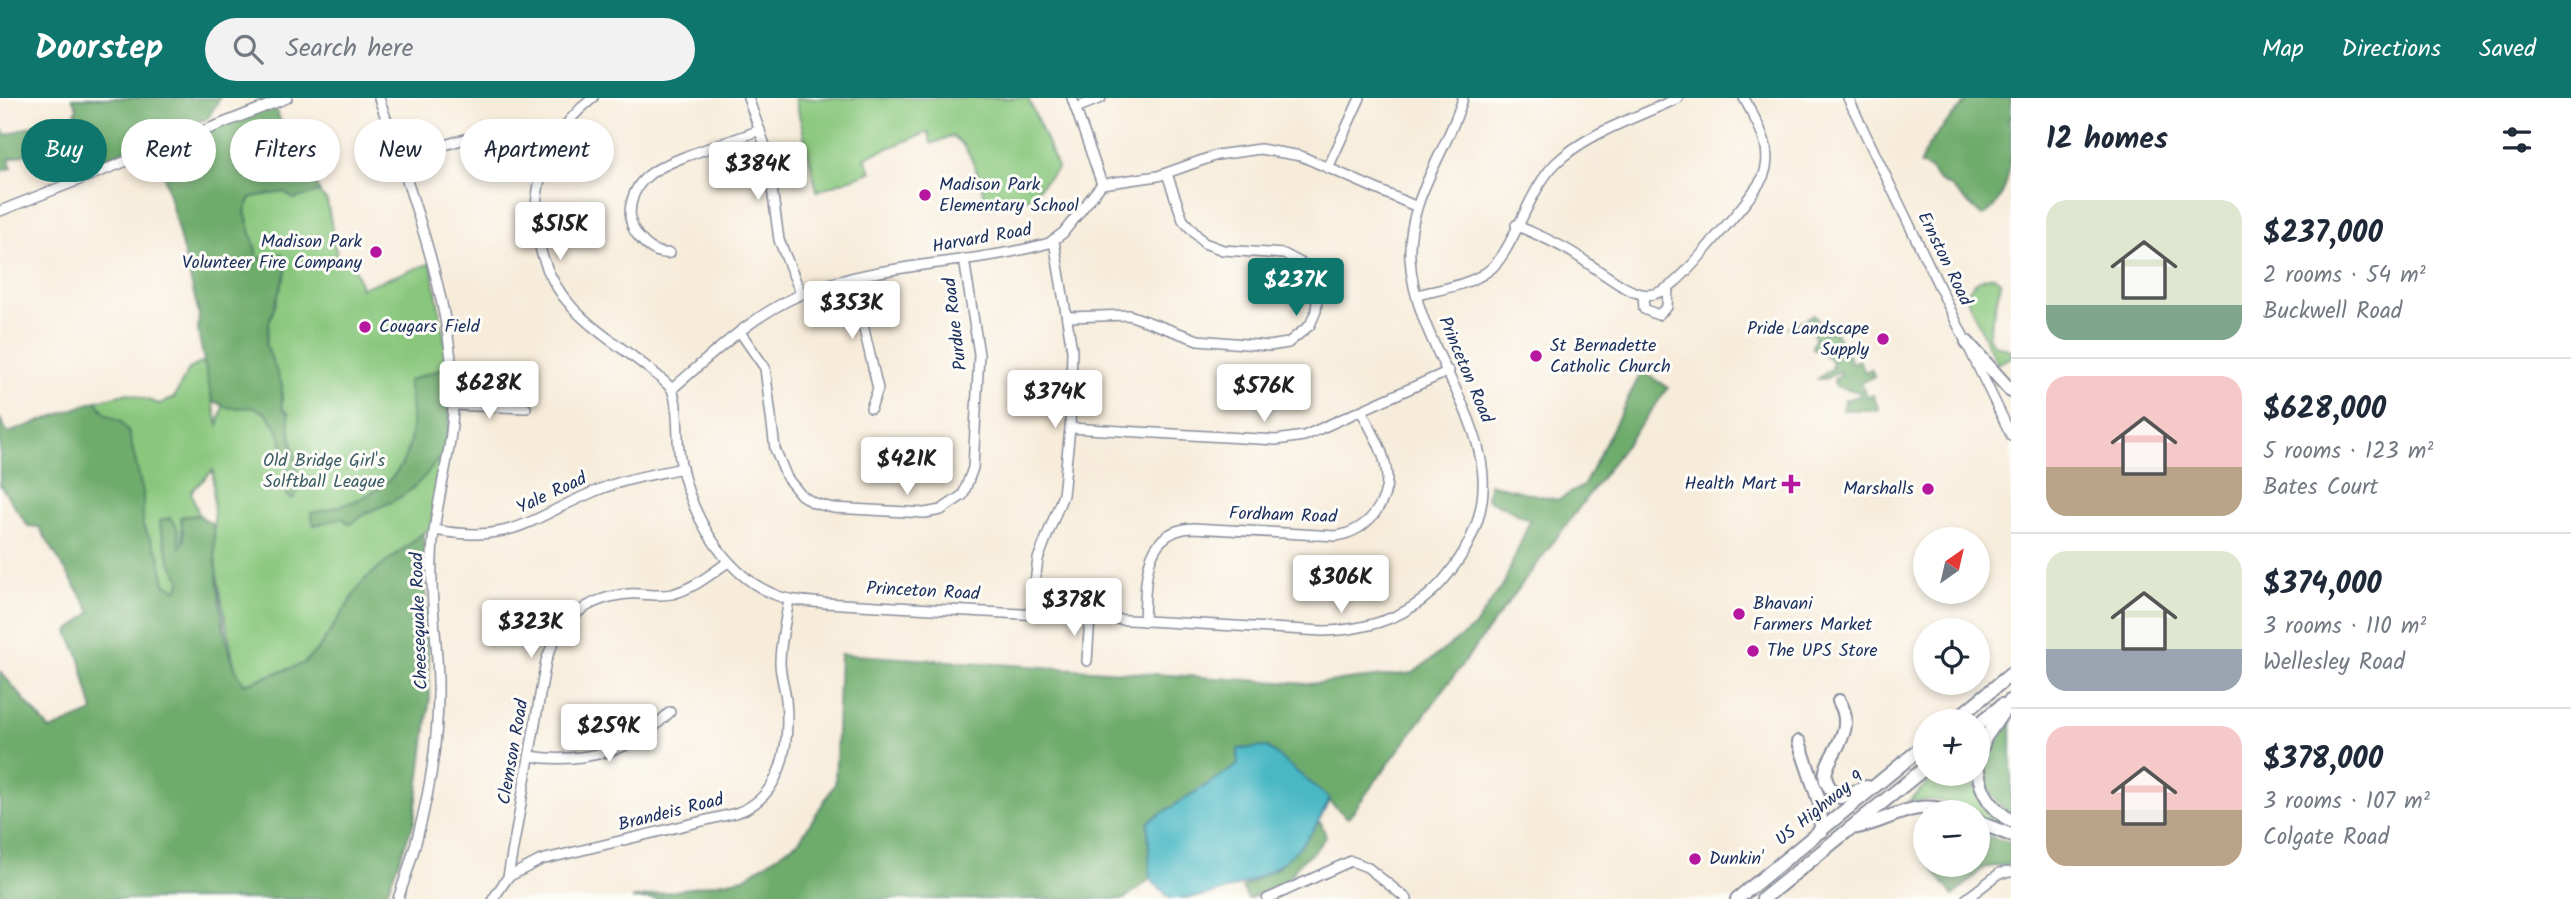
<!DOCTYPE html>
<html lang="en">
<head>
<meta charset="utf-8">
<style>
	:root { --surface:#fff; --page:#f2f2f3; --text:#1f2937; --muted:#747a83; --line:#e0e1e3; --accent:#0f766e }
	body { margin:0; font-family:Kalam,sans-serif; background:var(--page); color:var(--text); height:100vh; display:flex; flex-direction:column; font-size:26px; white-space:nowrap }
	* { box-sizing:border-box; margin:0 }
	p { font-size:23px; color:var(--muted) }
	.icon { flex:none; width:38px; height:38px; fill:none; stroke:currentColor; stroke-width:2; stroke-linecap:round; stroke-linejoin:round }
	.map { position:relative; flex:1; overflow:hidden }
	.sheet { display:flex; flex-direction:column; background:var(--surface); width:560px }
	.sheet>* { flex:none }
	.hud { position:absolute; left:21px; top:21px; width:665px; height:63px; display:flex; gap:14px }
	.needle { width:46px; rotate:34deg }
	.fabs { position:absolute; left:1913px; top:429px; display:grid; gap:14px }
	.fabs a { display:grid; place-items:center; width:77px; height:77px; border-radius:50%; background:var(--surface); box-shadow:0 4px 10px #0003; font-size:35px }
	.price { position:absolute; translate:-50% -60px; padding:0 16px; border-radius:7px; background:#fff; color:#222; font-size:23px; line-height:46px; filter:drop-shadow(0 2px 4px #0008) }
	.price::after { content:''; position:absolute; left:50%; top:42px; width:21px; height:16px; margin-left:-10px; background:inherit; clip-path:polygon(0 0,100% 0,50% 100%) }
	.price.active { background:var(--accent); color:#fff }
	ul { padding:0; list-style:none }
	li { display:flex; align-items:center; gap:21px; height:175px; padding:0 35px }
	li+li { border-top:2px solid var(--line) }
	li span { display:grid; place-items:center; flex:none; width:196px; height:140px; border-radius:21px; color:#555 }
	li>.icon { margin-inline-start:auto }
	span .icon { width:84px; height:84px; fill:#fffc; stroke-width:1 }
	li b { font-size:30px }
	h2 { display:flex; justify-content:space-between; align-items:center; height:84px; padding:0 35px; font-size:30px }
	.pill { padding:0 24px; border-radius:32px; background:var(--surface); box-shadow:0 4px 10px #0003; font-size:24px; line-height:63px }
	.pill.active { background:var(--accent); color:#fff }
	header { display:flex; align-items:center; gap:42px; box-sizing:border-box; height:98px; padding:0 35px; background:var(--accent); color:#fff }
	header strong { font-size:33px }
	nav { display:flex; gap:38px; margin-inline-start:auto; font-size:24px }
	.search { width:490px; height:63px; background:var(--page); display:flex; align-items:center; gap:18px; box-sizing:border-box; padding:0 24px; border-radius:38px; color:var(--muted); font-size:26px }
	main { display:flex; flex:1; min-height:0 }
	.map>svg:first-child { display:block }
	.green { fill:#89c77d; stroke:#527b6e; stroke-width:2 }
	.forest { fill:#6eac6c; stroke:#446e65; stroke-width:2 }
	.water { fill:#4ab8c4; stroke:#327491; stroke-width:2 }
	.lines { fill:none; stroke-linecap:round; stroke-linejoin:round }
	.minor-casing { stroke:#898e9c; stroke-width:12 }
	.highway-casing { stroke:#898e9c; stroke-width:16 }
	.minor { stroke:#fff; stroke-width:9 }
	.highway { stroke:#fff; stroke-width:12 }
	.poi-dot { fill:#b5179e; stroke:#fdfcf7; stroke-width:2.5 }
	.labels { text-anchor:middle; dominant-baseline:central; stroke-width:6; stroke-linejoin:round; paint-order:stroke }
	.poi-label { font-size:18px; fill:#1b2f5e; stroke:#fdfcf7; text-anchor:start }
	.street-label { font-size:18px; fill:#1b2f5e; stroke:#fdfcf7 }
	.park-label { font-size:18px; fill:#3c5d67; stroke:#fdfcf7 }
</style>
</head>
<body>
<header>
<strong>Doorstep</strong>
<div class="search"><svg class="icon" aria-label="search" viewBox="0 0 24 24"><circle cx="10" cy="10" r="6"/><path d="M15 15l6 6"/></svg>Search here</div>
<nav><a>Map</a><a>Directions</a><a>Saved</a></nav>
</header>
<main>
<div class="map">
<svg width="2011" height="801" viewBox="0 0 2011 801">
	<rect width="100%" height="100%" fill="#fdfcf7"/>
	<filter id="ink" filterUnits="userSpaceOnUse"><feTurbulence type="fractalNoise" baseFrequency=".0143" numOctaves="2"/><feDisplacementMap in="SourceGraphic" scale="14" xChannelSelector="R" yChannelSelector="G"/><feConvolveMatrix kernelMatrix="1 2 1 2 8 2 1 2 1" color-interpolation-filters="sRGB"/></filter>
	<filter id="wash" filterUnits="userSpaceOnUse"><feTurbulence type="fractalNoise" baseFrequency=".00686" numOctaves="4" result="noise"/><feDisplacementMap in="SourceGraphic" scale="28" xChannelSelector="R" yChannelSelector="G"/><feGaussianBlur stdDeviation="1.57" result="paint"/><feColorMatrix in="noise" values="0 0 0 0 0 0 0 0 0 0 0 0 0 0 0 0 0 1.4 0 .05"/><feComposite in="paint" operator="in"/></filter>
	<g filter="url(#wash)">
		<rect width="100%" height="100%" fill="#f7ecda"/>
		<!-- green -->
		<g class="green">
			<path d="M795 0H1028L1058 70 1029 100 986 110C983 89 972 48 952 38L931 46 929 34 865 59 871 74 817 93Z"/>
			<path d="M312 88 327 103 338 164 352 161 361 190 431 165 454 294 435 432H427L363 483 320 549 303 566 245 586 236 577 215 466 213 372 191 394 199 417 181 419 183 447 180 449 177 429 172 426 160 429 170 463 181 482 177 492 165 486 159 457 143 428V395L121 323 106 316 96 303 128 295 159 306 174 300 189 271 205 263 218 328 223 308 220 303 266 247 269 225 286 173 258 162 245 113 251 99Z"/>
			<path d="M1994 178 2001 184 1988 238 1995 247 2011 252V259L1997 266 1966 199C1971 184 1979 181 1994 178Z"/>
			<path d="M1937 676H1974V689L2004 728 1978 718V714H1969L1939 702 1909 703Z"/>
		</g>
		<!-- forest -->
		<g class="forest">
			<path d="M72 0H220L208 20 105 60 83 48 74 19 77 10Z"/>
			<path d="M1969 0H2011V20L2008 23 2011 28C2011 60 2011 103 1982 118L1951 89 1939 83 1931 72 1920 67C1922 47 1956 16 1969 0Z"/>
			<path d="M273 5 291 48 320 94 294 101 284 94 251 99 245 113 258 161 282 156 286 173 269 225 266 247 282 287V310L289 316C286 337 309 388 292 401L287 398C290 374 284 324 260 312 250 307 243 311 233 310 226 310 218 305 212 302L198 234 199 216 163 73 153 51Z"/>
			<path d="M46 23 56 47 9 61 12 70 0 73V29L6 37Z"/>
			<path d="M1814 216 1824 235 1834 231 1852 265 1859 262 1865 274 1871 271 1874 278 1861 285 1867 299 1873 297 1879 312H1843L1845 302 1859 298 1860 294 1835 288 1834 281 1840 278 1839 273 1825 281H1818L1832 270 1833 264 1812 249 1815 239 1806 225 1788 230Z"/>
			<path d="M452 267 447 362H437C419 389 402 401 373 412 364 415 358 423 349 426L343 420 314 427 311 415C391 400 425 367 408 283Z"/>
			<path d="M1642 273 1668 290 1348 720 1267 649 1238 651V667L1148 724 1150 781 1124 801H632L744 780 799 743 835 686 840 556 1309 586 1413 575 1474 529 1504 485 1530 422 1487 401 1489 386 1558 402 1584 387Z"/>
			<path d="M96 303 106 316 121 323 129 335 143 395V428L159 457 165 486 177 492 181 482 170 463 159 423 170 420 177 429 180 449 184 444 181 419 199 417 213 427C215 461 222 564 245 586L303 566 320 549 363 483 423 435 430 599 414 724 384 801H0V573L50 632 93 614 79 558 68 534 91 514 39 429 28 428 0 387V321L8 335Z"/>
			<path d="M2011 616V716C1972 689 1975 646 2011 616Z"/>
			<path d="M1321 725 1326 738 1313 755 1300 764 1285 785 1248 801 1242 790 1277 770 1315 727Z"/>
			<path d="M1978 736 2011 744V766L1983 770 1953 798 1930 767 1978 766Z"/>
		</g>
		<!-- water -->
		<path class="water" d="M1267 649 1330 701C1324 712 1319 725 1311 735 1281 777 1222 801 1170 800L1150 781 1148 724 1238 667V651Z"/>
	</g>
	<g filter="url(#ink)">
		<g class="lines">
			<!-- minor casing -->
			<g class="minor-casing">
				<g id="minor">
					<path d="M379 0C410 92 456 212 453 308 452 360 433 409 432 461 430 503 438 545 438 588 439 659 422 735 398 801"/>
					<path d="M593 0C527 50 516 148 572 209 601 241 642 260 672 291 680 313 676 338 680 361 689 412 721 473 771 495 787 503 806 503 824 505L1323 533C1370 532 1415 517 1446 479 1545 358 1416 276 1410 160 1407 100 1447 55 1463 0"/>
					<path d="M748 0 767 53 779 142 801 196"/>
					<path d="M1072 0 1102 86"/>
					<path d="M1848 0 2011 337"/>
					<path d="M1076 10 1101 0"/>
					<path d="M400 62C455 45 493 22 550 50"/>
					<path d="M1328 70 1360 0"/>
					<path d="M0 113 287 0"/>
					<path d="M1516 127C1537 137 1561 146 1579 159 1644 203 1650 218 1706 151 1725 128 1748 105 1763 79 1775 50 1757 25 1744 0"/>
					<path d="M670 155C657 157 646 148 638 138 623 119 631 90 650 76 671 60 733 43 760 32"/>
					<path d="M852 180 878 291 871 310"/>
					<path d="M1418 197C1441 191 1469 187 1488 173 1513 156 1527 93 1556 65 1588 34 1639 19 1678 0"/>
					<path d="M1643 197 1644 211 1658 217 1667 209 1668 191"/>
					<path d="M1069 219 1129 217 1198 242 1269 248 1288 245 1310 227 1316 213 1318 194 1305 167 1284 156 1223 152 1204 145 1183 122 1167 76"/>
					<path d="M740 234 765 270 775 351 787 380 801 397 814 405 833 410 925 415 941 412 963 397 973 370 979 256 964 161"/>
					<path d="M672 291C713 256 752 217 802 196 880 163 969 168 1049 145L1063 135 1102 86 1158 78 1217 57 1260 51 1301 58 1415 108"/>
					<path d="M453 307 526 310"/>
					<path d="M1070 330 1276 342 1304 338 1449 273"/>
					<path d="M435 432C517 447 533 417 603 390 628 380 656 376 682 370"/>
					<path d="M1031 515 1038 461 1063 397 1070 330 1072 252 1054 143"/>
					<path d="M1144 523C1146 485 1142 432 1193 430L1336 438C1368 433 1392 403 1386 370 1383 351 1371 332 1362 314"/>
					<path d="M1087 563 1090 519"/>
					<path d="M530 658C562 664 601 659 631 645 646 638 658 625 670 614"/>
					<path d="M508 779 541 762 736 715C783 699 790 646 786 602 785 589 780 577 780 565 780 544 786 522 789 501"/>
					<path d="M493 801 508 779 546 563C559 523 587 499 629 496 643 495 658 499 672 496 694 490 710 477 728 464"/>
					<path d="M1267 801 1351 763 1367 769 1407 801"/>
					<path d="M1966 801 2000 775 2011 774"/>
				</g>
			</g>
			<!-- highway casing -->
			<g class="highway-casing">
				<g id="highway">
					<path d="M1967 244 2011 293"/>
					<path d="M1839 603C1865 646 1797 670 1840 699L1867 689"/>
					<path d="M1954 623 2011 576"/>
					<path d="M1978 627 2002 607"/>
					<path d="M1799 644 1820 706 1821 733"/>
					<path d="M1978 661 1985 640 2011 602"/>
					<path d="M1978 673C1981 696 1992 710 2011 723"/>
					<path d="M1978 724 2011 737"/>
					<path d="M1851 730C1888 726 1910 699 1951 714"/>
					<path d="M1737 801 1925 647"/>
					<path d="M1763 801 1925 670"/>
				</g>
			</g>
			<!-- minor -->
			<use href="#minor" class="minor"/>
			<!-- highway -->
			<use href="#highway" class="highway"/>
		</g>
	</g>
	<!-- markers -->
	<g class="poi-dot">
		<circle cx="925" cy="97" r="7"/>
		<circle cx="376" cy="154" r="7"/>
		<circle cx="365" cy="229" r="7"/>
		<circle cx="1883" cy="241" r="7"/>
		<circle cx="1536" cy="258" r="7"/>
		<path d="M1787.5 375.5h7v7h7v7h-7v7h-7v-7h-7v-7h7z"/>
		<circle cx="1928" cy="391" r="7"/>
		<circle cx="1739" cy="516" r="7"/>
		<circle cx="1753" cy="553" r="7"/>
		<circle cx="1695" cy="761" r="7"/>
	</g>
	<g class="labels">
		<!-- poi labels -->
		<g class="poi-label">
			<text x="939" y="87">Madison Park<tspan x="939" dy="21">Elementary School</tspan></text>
			<text x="362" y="144" text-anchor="end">Madison Park<tspan x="362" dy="21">Volunteer Fire Company</tspan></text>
			<text x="379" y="229">Cougars Field</text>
			<text x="1869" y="231" text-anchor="end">Pride Landscape<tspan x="1869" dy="21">Supply</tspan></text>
			<text x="1550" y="248">St Bernadette<tspan x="1550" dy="21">Catholic Church</tspan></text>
			<text x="1777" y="386" text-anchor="end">Health Mart</text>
			<text x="1914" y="391" text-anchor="end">Marshalls</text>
			<text x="1753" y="506">Bhavani<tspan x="1753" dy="21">Farmers Market</tspan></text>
			<text x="1767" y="553">The UPS Store</text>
			<text x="1709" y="761">Dunkin'</text>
		</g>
		<!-- street labels -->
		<g class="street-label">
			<text transform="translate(982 141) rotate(-10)">Harvard Road</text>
			<text transform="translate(1944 161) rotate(64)">Ernston Road</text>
			<text transform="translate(956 226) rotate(-97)">Purdue Road</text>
			<text transform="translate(1465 272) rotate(67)">Princeton Road</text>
			<text transform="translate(552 396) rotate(-25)">Yale Road</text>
			<text transform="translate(1283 418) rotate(2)">Fordham Road</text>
			<text transform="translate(923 494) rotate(3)">Princeton Road</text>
			<text transform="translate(420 523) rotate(-92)">Cheesequake Road</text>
			<text transform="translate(514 654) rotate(-80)">Clemson Road</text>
			<text transform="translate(1820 711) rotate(-39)">US Highway 9</text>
			<text transform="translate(671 715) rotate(-14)">Brandeis Road</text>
		</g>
		<!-- park labels -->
		<g class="park-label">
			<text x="324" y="363">Old Bridge Girl's<tspan x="324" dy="21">Solftball League</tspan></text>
		</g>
	</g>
</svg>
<div class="fabs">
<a><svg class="needle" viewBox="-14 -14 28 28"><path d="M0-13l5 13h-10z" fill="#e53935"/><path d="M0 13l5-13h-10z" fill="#747a83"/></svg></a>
<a><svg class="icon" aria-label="locate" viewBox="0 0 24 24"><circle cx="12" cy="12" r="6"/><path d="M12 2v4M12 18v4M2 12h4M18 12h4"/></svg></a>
<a>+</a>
<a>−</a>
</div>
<b class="price" style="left:758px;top:104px">$384K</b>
<b class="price" style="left:560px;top:164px">$515K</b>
<b class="price active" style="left:1296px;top:220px">$237K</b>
<b class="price" style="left:852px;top:243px">$353K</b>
<b class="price" style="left:489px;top:323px">$628K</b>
<b class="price" style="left:1264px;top:326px">$576K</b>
<b class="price" style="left:1055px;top:332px">$374K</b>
<b class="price" style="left:907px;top:399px">$421K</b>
<b class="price" style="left:1341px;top:517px">$306K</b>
<b class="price" style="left:1074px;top:540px">$378K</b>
<b class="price" style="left:531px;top:562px">$323K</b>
<b class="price" style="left:609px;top:666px">$259K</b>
<div class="hud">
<a class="pill active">Buy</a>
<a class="pill">Rent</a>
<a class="pill">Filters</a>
<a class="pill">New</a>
<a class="pill">Apartment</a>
</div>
</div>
<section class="sheet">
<h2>12 homes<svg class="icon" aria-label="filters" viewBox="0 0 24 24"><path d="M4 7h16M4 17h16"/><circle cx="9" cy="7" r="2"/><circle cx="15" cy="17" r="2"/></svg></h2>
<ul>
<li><span style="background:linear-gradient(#dfe7d0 75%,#7fa58c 0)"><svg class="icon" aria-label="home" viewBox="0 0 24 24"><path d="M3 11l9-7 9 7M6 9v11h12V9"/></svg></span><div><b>$237,000</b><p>2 rooms · 54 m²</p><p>Buckwell Road</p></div></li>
<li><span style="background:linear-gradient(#f6c9c9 65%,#b9a48a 0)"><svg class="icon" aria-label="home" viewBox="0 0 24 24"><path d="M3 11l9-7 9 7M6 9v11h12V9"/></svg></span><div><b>$628,000</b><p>5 rooms · 123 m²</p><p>Bates Court</p></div></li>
<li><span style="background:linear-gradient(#dfe7d0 70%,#9aa5b1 0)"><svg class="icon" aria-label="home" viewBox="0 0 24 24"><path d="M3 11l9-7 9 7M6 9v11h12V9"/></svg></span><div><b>$374,000</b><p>3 rooms · 110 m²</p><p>Wellesley Road</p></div></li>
<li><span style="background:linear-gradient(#f6c9c9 60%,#b9a48a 0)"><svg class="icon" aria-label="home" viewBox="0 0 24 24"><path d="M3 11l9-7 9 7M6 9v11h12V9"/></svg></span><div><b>$378,000</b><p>3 rooms · 107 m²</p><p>Colgate Road</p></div></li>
</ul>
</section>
</main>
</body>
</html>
